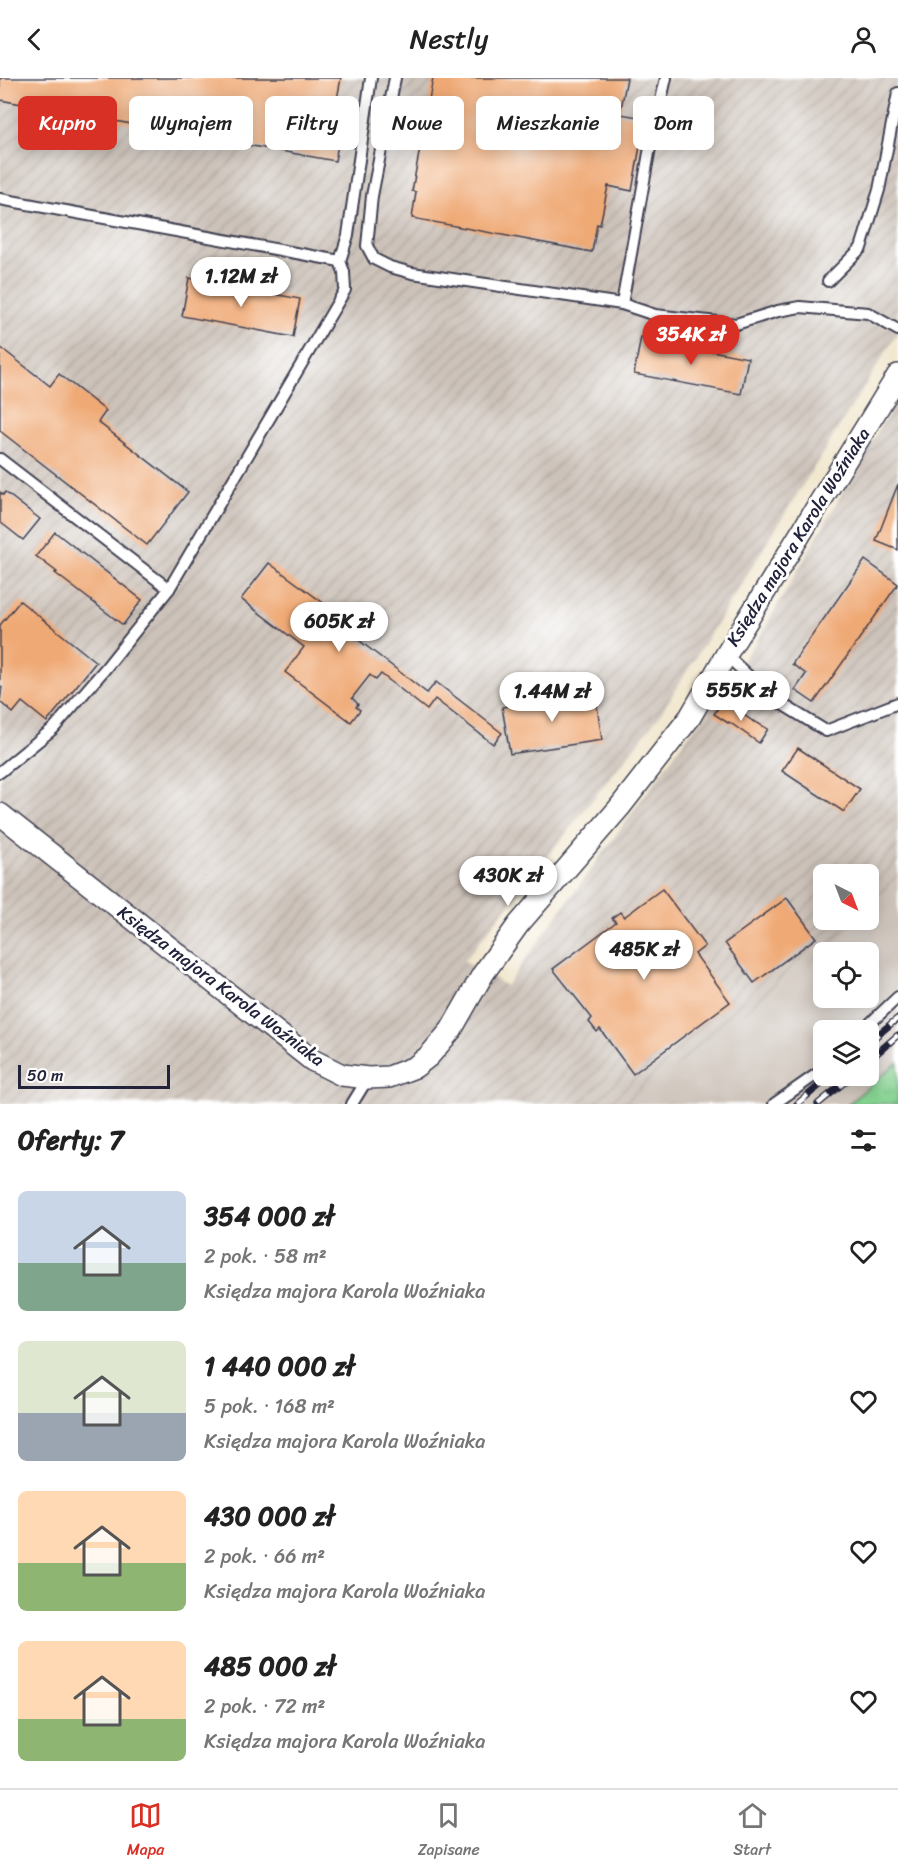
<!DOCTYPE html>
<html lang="pl">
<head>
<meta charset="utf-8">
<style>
	:root { --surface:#fff; --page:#f6f6f6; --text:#222; --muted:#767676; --line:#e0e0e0; --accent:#d93025 }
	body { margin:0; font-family:Sriracha,sans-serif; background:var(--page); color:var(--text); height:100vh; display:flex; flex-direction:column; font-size:22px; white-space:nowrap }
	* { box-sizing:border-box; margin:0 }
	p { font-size:20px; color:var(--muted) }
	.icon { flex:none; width:33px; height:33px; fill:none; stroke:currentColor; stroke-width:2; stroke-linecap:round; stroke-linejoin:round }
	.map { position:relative; height:1026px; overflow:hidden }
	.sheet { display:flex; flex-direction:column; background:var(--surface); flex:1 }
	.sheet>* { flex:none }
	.guide { position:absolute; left:18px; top:18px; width:862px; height:54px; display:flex; gap:12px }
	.needle { width:39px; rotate:138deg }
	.fabs { position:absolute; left:813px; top:786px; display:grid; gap:12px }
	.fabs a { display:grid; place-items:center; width:66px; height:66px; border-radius:9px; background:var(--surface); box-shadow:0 3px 15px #0003; font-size:30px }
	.scale { position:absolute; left:18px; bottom:15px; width:152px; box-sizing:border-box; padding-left:6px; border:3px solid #22223b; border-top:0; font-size:16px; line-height:21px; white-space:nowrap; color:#22223b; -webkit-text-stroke:4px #fff; paint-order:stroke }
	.price { position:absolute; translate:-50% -51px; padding:0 14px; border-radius:21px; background:#fff; color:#222; font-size:20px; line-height:39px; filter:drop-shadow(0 2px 3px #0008) }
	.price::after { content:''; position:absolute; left:50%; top:36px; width:18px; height:14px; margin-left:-9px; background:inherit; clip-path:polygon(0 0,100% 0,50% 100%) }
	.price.current { background:var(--accent); color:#fff }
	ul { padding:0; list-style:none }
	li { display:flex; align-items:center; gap:18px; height:150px; padding:0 18px }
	li span { display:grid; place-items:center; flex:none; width:168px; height:120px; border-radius:9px; color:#555 }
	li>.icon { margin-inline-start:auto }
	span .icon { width:72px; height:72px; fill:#fffc; stroke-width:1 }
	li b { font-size:26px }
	h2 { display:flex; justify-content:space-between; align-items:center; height:72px; padding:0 18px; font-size:26px }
	.pill { padding:0 21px; border-radius:9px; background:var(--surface); box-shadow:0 3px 15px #0003; font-size:21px; line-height:54px }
	.pill.current { background:var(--accent); color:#fff }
	header { display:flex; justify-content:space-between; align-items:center; height:78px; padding:0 18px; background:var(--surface); font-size:27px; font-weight:600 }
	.tab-bar { display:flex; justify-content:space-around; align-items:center; height:84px; border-top:2px solid var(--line); background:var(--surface); font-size:16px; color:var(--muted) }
	.tab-bar a { display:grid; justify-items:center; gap:3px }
	.tab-bar .current { color:var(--accent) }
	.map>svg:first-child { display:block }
	.industrial { fill:url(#industrial-furrows) }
	.railway { fill:#ccc2b9; fill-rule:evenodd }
	.grass { fill:url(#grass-tufts); stroke:#537a66; stroke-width:1.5 }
	.building { fill:#efa975 }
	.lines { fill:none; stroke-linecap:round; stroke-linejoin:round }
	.service-casing { stroke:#414051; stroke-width:14 }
	.minor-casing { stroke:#414051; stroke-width:24 }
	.service { stroke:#fff; stroke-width:10 }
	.minor { stroke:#fff; stroke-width:21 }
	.rail-casing { stroke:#22223b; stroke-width:7 }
	.rail { stroke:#fff; stroke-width:4.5; stroke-dasharray:14; stroke-linecap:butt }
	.labels { text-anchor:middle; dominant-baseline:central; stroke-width:6; stroke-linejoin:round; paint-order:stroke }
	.street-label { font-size:18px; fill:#22223b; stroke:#fff }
</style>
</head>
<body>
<header><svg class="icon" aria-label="back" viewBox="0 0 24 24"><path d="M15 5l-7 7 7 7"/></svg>Nestly<svg class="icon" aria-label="person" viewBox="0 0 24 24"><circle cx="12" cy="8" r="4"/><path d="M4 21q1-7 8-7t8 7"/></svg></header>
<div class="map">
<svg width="898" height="1026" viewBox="0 0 898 1026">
	<defs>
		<pattern id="industrial-furrows" width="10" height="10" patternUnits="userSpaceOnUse" patternTransform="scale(1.5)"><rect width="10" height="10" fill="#ccc2b9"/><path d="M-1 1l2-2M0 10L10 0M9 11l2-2" fill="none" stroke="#afa6a0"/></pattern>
		<pattern id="grass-tufts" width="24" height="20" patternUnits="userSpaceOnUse" patternTransform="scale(1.5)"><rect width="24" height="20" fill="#84d190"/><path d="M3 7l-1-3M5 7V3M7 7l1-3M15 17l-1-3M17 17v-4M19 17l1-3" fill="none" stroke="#72b37d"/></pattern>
	</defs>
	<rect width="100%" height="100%" fill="#fff"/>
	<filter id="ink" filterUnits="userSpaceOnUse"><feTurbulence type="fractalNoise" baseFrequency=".0167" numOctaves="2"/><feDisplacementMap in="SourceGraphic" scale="12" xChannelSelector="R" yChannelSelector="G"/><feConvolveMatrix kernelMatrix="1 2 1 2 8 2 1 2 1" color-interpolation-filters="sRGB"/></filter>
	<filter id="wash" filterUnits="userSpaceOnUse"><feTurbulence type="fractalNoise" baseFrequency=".008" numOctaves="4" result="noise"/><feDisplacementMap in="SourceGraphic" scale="24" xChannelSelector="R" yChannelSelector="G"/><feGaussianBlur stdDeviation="1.35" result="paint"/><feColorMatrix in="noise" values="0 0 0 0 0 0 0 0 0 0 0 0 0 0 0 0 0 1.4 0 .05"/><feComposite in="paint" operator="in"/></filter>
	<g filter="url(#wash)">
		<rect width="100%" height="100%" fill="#f2e8d0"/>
		<!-- industrial -->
		<path class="industrial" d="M0 0H898V254L659 638 464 883 506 908 757 563 898 318V797L869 839 868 796H824V842H865L629 1026H0Z"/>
		<!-- railway -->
		<path class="railway" d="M898 797V1026H629L865 842H868L869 839ZM824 874H868V920H824ZM824 952H868V998H824Z"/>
		<!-- grass -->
		<path class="grass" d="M898 984V1026H848Z"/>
		<g id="blocks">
			<!-- building -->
			<g class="building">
				<path d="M0 0H341L331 53 340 55 335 83 0 22Z"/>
				<path d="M433 0H627L620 36 645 40 632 113 608 108 600 147 597 146 592 174 412 140 416 114 412 113Z"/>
				<path d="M189 200 300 221 293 259 182 238Z"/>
				<path d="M641 259 748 280 741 316 634 296Z"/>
				<path d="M0 269 50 308 59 296 106 333 98 344 188 414 147 467 0 353Z"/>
				<path d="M898 406V472L876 463Z"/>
				<path d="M0 414 3 417 5 414 40 441 23 462 0 444Z"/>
				<path d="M55 454 142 522 123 547 55 495 57 494 36 478Z"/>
				<path d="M865 482 898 506 814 625 795 612 806 596 792 586Z"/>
				<path d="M269 485 330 530 325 536 427 615 436 604 502 655 493 666 435 621 427 632 381 596 376 602 370 597 352 620 358 626 356 629 360 632 351 644 285 594 304 569 241 521Z"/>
				<path d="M20 523 96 584 47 644 22 624 13 635 0 624 2 609 0 608V547Z"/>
				<path d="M595 614 602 662 510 676 502 629Z"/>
				<path d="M723 622 754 644V643L768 651 759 665 729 644 728 645 714 636Z"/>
				<path d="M798 670 860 711 844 734 782 693Z"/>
				<path d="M662 811 705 868 695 876 730 924 633 996 600 951 597 954 589 944 592 940 553 891 616 844 612 840 620 834 624 839Z"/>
				<path d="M787 820 816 860 754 905 725 865Z"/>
			</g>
		</g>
	</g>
	<g filter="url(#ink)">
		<use href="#blocks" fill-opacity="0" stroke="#414051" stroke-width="1.5"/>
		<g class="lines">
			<!-- service casing -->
			<g class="service-casing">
				<g id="service">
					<path d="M395 0 372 118 367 168 374 181 390 189 412 195 622 226 655 237 736 246 778 233 800 229 868 235 898 252"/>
					<path d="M0 121 340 183"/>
					<path d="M828 203 861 170 879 112 898 15"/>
					<path d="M622 226 649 75 666 0"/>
					<path d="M0 381 169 511"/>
					<path d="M726 577 772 620 826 653 898 625"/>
					<path d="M0 694 54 650 105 591 169 511 345 212 344 194 340 183 348 157 371 0"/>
					<path d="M863 952 898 919"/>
					<path d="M352 1026 368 1000"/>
					<path d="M774 1026 824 991"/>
				</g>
			</g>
			<!-- minor casing -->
			<g class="minor-casing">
				<path id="minor" d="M0 736 312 982 342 997 368 1000 389 999 415 989 429 978 451 952 483 896 518 847 619 730 690 639 726 577 898 297"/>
			</g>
			<!-- service -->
			<use href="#service" class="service"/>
			<!-- minor -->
			<use href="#minor" class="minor"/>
			<!-- rail casing -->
			<g class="rail-casing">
				<g id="rail">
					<path d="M868 965 898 940"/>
					<path d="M868 983 898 957"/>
					<path d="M797 1026 831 998"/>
					<path d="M818 1026 852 998"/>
				</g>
			</g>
			<!-- rail -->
			<use href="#rail" class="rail"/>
		</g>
	</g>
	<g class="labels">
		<!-- street labels -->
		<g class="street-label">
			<text transform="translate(798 459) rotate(-58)">Księdza majora Karola Woźniaka</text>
			<text transform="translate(221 908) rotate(37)">Księdza majora Karola Woźniaka</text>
		</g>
	</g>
</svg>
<div class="fabs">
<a><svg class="needle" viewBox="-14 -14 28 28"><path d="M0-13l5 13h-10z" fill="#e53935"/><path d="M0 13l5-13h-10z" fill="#767676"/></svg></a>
<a><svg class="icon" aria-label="locate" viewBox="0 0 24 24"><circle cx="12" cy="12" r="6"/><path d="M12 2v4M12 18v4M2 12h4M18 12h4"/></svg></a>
<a><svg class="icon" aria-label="layers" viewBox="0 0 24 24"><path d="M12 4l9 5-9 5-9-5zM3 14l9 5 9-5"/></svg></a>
</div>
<div class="scale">50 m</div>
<b class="price" style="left:241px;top:230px">1.12M zł</b>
<b class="price current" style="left:691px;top:288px">354K zł</b>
<b class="price" style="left:339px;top:575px">605K zł</b>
<b class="price" style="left:741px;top:644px">555K zł</b>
<b class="price" style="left:552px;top:645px">1.44M zł</b>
<b class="price" style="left:508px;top:829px">430K zł</b>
<b class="price" style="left:644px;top:903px">485K zł</b>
<div class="guide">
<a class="pill current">Kupno</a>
<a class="pill">Wynajem</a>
<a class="pill">Filtry</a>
<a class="pill">Nowe</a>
<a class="pill">Mieszkanie</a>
<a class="pill">Dom</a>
</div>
</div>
<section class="sheet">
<h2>Oferty: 7<svg class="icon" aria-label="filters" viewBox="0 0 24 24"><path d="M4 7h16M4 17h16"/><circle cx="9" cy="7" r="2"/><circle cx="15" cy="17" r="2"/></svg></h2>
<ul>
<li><span style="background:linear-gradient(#c9d6e8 60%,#7fa58c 0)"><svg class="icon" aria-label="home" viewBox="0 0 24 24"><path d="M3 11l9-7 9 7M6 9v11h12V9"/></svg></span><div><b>354 000 zł</b><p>2 pok. · 58 m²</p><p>Księdza majora Karola Woźniaka</p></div><svg class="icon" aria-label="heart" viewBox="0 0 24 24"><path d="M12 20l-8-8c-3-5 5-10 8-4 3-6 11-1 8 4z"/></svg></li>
<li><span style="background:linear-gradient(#dfe7d0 60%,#9aa5b1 0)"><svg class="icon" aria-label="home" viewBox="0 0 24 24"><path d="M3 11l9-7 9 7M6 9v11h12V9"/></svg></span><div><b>1 440 000 zł</b><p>5 pok. · 168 m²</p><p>Księdza majora Karola Woźniaka</p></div><svg class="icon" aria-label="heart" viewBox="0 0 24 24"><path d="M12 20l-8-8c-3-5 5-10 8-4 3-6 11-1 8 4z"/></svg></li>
<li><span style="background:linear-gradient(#ffd9b3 60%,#8fb573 0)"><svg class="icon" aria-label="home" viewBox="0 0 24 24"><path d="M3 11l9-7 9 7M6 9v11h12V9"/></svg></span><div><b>430 000 zł</b><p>2 pok. · 66 m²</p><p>Księdza majora Karola Woźniaka</p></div><svg class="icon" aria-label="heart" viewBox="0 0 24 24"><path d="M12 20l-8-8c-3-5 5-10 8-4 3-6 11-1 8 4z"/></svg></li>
<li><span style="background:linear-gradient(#ffd9b3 65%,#8fb573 0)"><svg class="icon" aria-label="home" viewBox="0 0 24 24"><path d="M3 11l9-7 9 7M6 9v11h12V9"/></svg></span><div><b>485 000 zł</b><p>2 pok. · 72 m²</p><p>Księdza majora Karola Woźniaka</p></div><svg class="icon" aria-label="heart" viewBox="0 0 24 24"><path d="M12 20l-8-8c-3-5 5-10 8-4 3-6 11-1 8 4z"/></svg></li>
</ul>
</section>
<nav class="tab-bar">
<a class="current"><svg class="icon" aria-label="map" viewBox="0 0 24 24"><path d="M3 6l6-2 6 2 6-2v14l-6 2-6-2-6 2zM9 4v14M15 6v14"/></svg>Mapa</a>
<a><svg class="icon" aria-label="saved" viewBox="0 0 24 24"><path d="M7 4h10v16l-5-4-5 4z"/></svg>Zapisane</a>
<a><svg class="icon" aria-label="home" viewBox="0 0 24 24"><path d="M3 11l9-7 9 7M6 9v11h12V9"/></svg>Start</a>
</nav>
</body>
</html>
